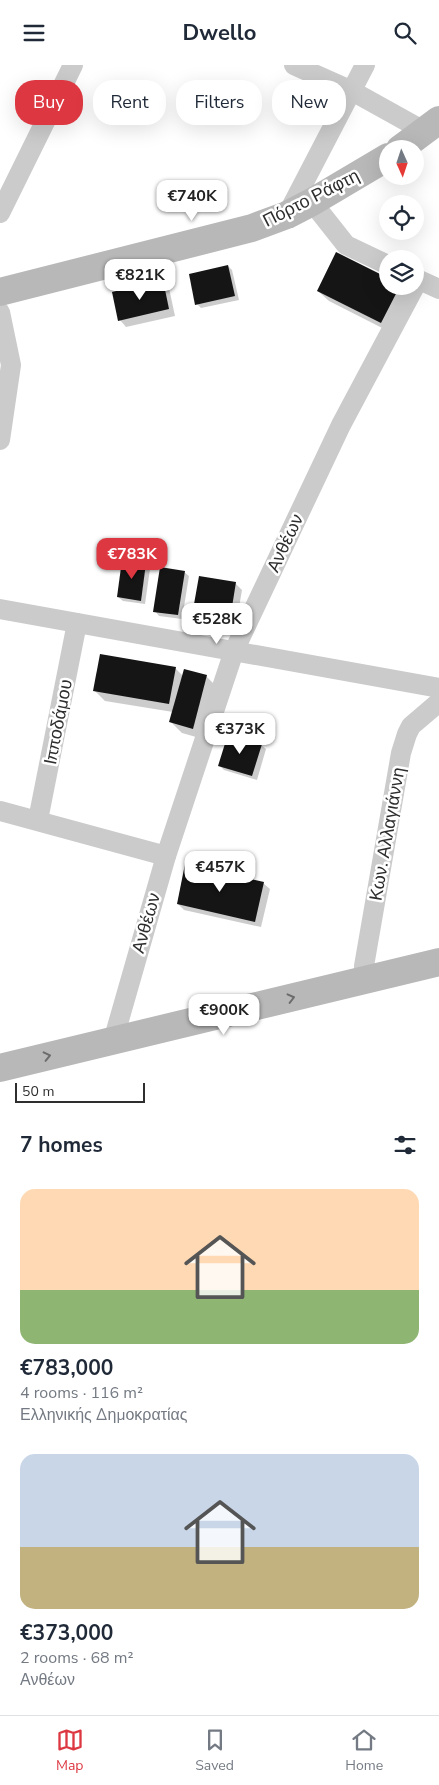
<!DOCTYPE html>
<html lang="en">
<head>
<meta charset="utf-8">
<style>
	:root { --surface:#fff; --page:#f6f6f7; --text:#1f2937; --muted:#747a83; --line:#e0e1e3; --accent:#dd3842 }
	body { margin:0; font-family:"Nunito Sans",sans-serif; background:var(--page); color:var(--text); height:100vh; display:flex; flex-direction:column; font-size:19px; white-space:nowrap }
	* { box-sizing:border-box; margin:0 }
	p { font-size:16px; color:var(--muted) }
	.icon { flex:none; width:28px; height:28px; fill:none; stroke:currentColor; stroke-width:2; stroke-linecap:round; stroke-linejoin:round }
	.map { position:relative; height:1050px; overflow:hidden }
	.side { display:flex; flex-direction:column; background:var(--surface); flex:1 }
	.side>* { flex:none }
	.guide { position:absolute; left:15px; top:15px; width:410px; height:45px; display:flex; gap:10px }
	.needle { width:32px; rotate:177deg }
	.buttons { position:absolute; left:379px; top:75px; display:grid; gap:10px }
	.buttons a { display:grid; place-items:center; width:45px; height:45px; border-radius:50%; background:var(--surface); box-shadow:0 5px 20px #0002; font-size:25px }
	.scale { position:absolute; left:15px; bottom:12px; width:130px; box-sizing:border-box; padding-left:5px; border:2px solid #2e2e2e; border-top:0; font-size:14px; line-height:18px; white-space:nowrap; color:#2e2e2e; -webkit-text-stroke:4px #fff; paint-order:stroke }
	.price { position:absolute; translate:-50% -42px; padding:0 11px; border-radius:10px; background:#fff; color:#222; font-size:16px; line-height:32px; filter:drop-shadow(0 1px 2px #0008) }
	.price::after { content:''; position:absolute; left:50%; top:30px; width:15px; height:11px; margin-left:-8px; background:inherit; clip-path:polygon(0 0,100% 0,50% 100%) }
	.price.selected { background:var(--accent); color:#fff }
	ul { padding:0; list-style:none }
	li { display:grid; align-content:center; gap:10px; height:265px; padding:0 20px }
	li span { display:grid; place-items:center; height:155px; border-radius:15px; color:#555 }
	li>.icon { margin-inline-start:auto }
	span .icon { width:90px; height:90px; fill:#fffc; stroke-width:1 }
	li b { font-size:21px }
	h2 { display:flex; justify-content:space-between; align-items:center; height:60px; padding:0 20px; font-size:21px }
	.tag { padding:0 18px; border-radius:20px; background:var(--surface); box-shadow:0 5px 20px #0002; font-size:18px; line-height:45px }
	.tag.selected { background:var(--accent); color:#fff }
	header { display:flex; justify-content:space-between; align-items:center; height:65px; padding:0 20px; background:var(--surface); font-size:22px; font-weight:700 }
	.dock { display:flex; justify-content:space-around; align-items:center; height:70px; border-top:1px solid var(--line); background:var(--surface); font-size:14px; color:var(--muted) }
	.dock a { display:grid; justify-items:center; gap:2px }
	.dock .selected { color:var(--accent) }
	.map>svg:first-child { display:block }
	.shadow { fill:#0003 }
	.building { fill:#151515 }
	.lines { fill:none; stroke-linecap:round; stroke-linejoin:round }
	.minor { stroke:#cbcbcb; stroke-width:20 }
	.secondary { stroke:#b8b8b8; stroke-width:28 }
	.oneway { stroke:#6c6c6c }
	.labels { text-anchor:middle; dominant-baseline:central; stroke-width:5; stroke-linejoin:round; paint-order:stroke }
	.street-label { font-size:18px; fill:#2e2e2e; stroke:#fff }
</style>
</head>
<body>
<header><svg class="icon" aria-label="menu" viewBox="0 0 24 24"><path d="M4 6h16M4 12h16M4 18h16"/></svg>Dwello<svg class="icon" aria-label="search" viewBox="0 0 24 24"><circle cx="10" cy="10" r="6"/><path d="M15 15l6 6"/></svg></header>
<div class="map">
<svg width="439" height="1050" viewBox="0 0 439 1050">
	<rect width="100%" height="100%" fill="#fff"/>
	<!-- shadow -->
	<g class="shadow">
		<path d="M228 201 232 205 239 235 201 243 197 239Z"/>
		<path d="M162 216 169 223 175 251 126 262 120 255Z"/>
		<path d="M388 221H401L411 231 392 268 329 236 318 226Z"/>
		<path d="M123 496 146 499 150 504 145 539 123 536 118 532Z"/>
		<path d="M184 507 189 511 182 554 159 551 155 546Z"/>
		<path d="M235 518 242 525 238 548 230 546 226 567 199 562 192 555Z"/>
		<path d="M175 603 183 611H206L217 622 203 674 182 668 171 657 173 647 105 636 94 625Z"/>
		<path d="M261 680 266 684 257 715 224 705 219 700Z"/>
		<path d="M263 818 270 824 261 862 184 845 178 839Z"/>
	</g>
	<!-- building -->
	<g class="building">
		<path d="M336 187 388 213V221H400L381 258 317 226Z"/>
		<path d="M228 200 235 231 195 240 189 209Z"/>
		<path d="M163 215 169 244 118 256 112 227Z"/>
		<path d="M122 495 146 498 141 536 117 532Z"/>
		<path d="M160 502 185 506 178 550 153 547Z"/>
		<path d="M199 511 236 517 232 542 224 540 220 561 191 556Z"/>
		<path d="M100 589 176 602 169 639 93 626Z"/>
		<path d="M184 604 207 610 193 664 169 657Z"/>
		<path d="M228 669 262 679 252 711 218 701Z"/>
		<path d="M185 799 264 817 255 857 177 839Z"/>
	</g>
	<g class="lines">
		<!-- minor -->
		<g class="minor">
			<path d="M294 0 352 26 424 66"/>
			<path d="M312 137 346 180 388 200"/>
			<path d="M0 148 73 0"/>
			<path d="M287 150 365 0"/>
			<path d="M415 213 439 224"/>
			<path d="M0 247 11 300 0 375"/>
			<path d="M0 544 439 623"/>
			<path d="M0 746 166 791"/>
			<path d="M38 755 77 558"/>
			<path d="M364 915V901L401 688 407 669 411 661 439 637"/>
			<path d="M113 976 166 791 234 586 341 360 415 221"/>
		</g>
		<!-- secondary -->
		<g class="secondary">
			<path d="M400 84 439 55"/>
			<path d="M0 227 252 163 287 150 312 137 388 92"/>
			<path d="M0 1003 439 897"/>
		</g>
	</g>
	<!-- one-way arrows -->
	<defs><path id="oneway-chevron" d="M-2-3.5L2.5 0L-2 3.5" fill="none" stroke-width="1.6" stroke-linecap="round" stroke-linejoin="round" transform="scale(1.25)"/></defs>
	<g class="oneway">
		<use href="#oneway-chevron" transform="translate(291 933) rotate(-14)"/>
		<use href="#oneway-chevron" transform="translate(47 991) rotate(-13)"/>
	</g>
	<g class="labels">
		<!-- street labels -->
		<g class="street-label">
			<text transform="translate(311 133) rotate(-27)">Πόρτο Ράφτη</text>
			<text transform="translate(285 478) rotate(-65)">Ανθέων</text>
			<text transform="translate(58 657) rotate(-79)">Ιπποδάμου</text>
			<text transform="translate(387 769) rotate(-80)">Κων. Αλλαγιάννη</text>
			<text transform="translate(146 858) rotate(-74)">Ανθέων</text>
		</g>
	</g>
</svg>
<div class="buttons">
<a><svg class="needle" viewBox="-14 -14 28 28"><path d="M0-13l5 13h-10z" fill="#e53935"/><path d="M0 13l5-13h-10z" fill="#747a83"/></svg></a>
<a><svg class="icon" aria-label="locate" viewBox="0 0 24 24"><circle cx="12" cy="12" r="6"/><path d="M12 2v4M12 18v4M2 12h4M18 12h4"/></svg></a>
<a><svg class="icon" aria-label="layers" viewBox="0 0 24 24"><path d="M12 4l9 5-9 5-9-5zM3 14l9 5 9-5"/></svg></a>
</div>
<div class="scale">50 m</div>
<b class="price" style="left:192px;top:157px">€740K</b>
<b class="price" style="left:140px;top:236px">€821K</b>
<b class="price selected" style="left:132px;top:515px">€783K</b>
<b class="price" style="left:217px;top:580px">€528K</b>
<b class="price" style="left:240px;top:690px">€373K</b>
<b class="price" style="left:220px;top:828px">€457K</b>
<b class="price" style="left:224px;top:971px">€900K</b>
<div class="guide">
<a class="tag selected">Buy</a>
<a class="tag">Rent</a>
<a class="tag">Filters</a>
<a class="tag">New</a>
</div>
</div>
<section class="side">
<h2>7 homes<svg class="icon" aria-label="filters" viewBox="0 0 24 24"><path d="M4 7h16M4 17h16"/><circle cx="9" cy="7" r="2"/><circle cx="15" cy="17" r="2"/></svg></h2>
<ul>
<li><span style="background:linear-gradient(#ffd9b3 65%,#8fb573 0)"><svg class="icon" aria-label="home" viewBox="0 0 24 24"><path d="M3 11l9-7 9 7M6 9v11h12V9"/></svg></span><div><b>€783,000</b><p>4 rooms · 116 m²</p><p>Ελληνικής Δημοκρατίας</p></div></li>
<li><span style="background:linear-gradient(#c9d6e8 60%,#c2b280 0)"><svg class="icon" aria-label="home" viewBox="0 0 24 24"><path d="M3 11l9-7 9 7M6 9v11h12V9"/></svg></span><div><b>€373,000</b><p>2 rooms · 68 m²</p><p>Ανθέων</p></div></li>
</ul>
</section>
<nav class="dock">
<a class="selected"><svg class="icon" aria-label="map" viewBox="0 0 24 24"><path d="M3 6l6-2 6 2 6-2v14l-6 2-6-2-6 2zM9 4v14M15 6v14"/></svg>Map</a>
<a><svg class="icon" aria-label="saved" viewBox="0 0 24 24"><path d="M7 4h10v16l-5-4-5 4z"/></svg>Saved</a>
<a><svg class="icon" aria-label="home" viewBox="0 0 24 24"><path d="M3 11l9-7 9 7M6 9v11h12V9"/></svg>Home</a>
</nav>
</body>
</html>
